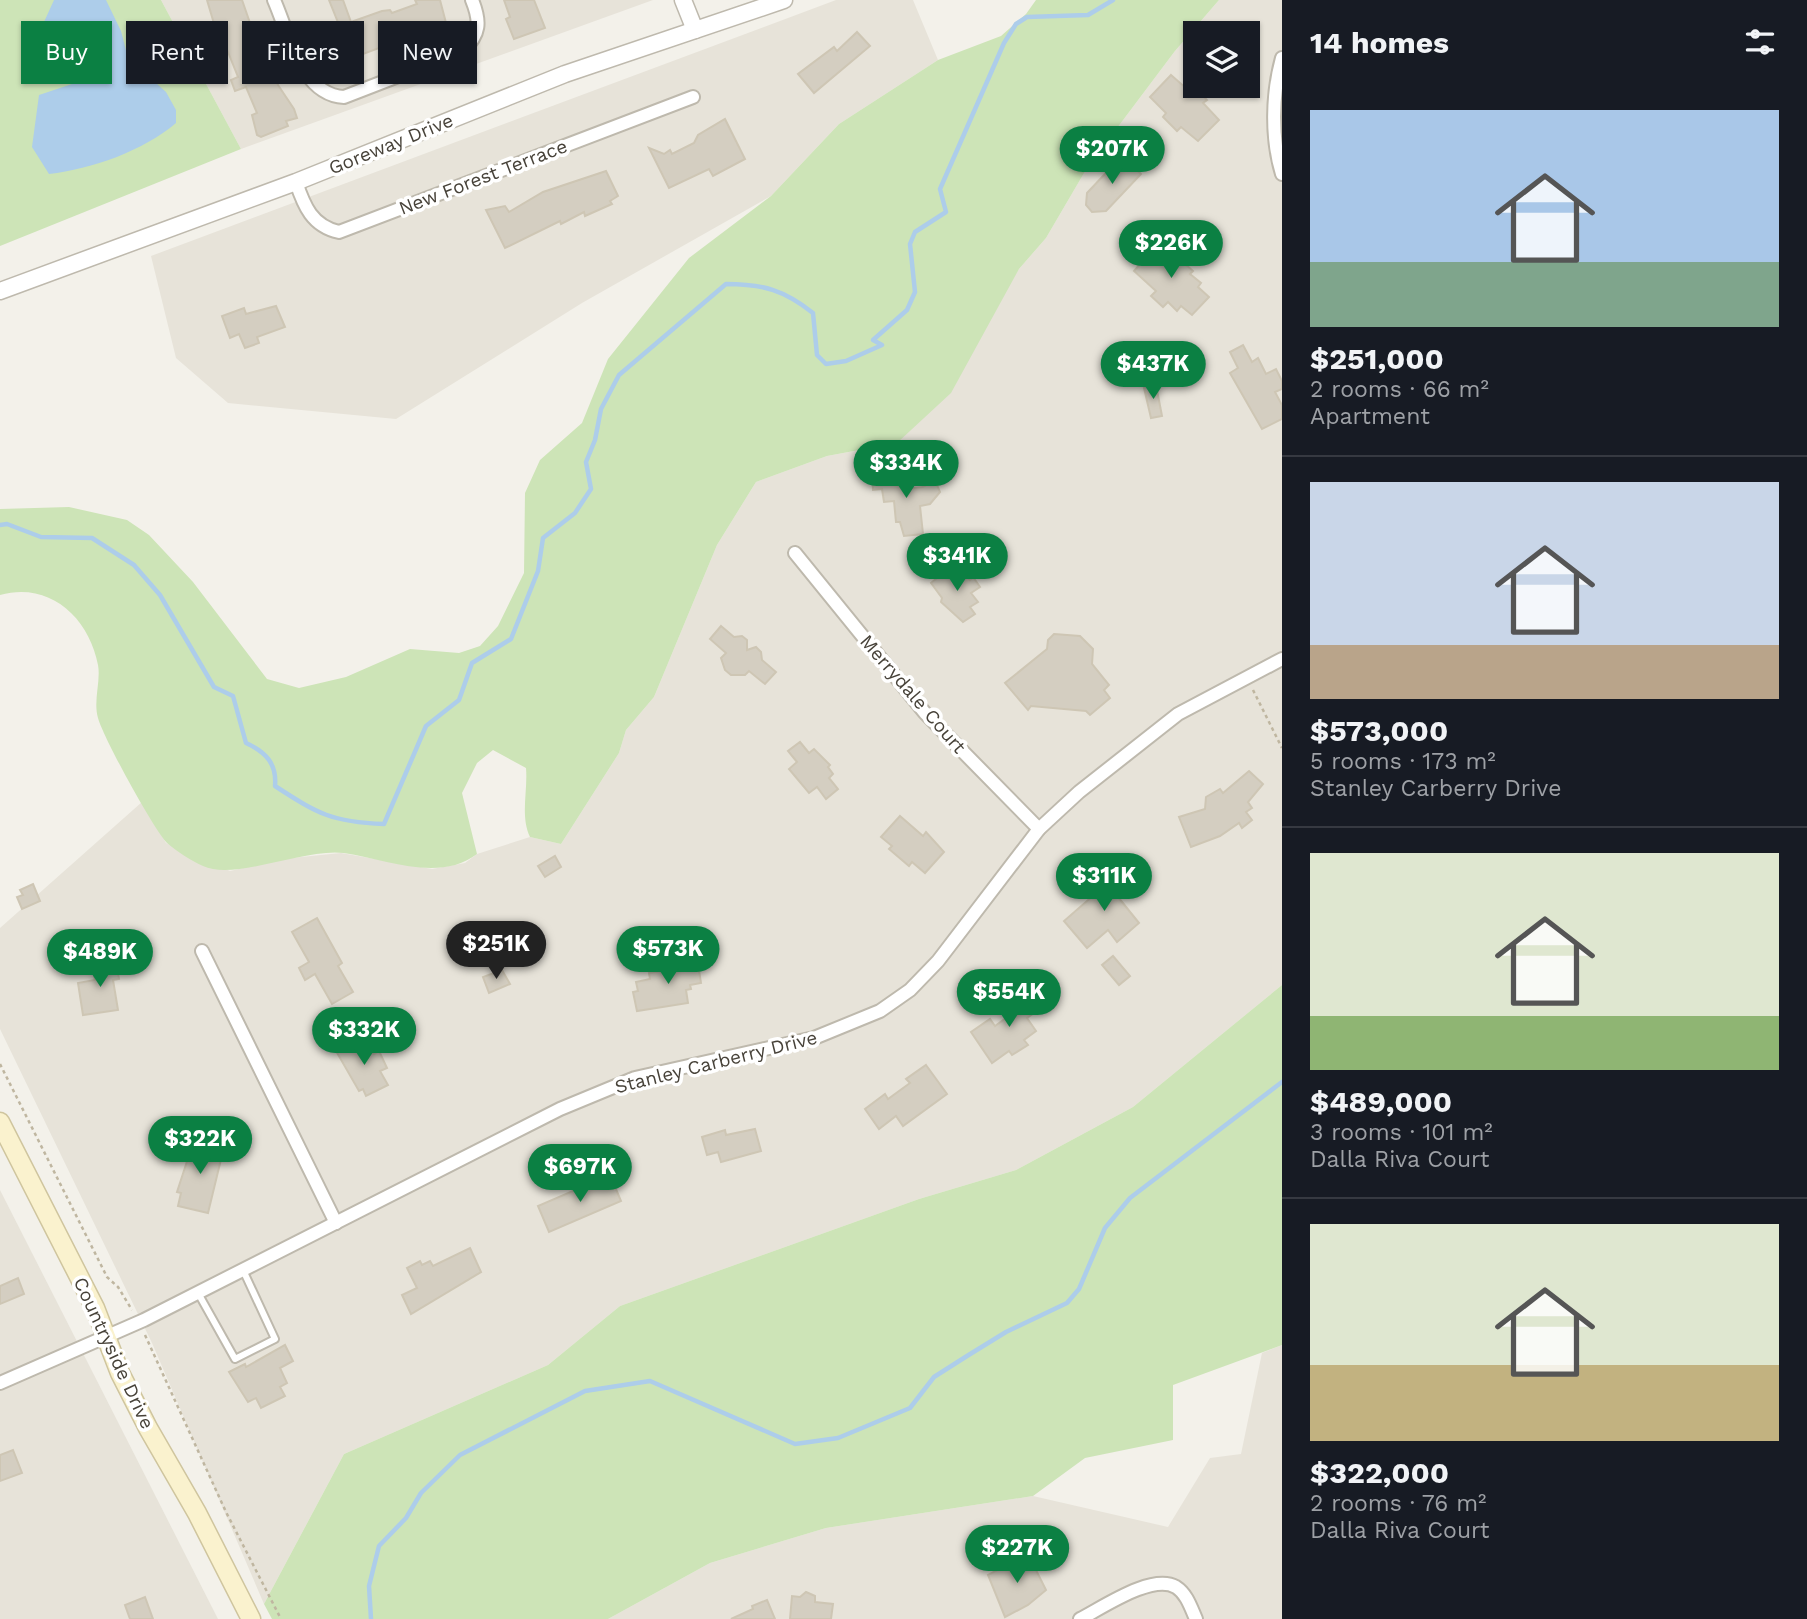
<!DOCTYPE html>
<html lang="en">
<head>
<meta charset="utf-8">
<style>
	:root { --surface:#171b24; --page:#242831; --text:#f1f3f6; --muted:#9ea1a6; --line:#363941; --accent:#0b8043 }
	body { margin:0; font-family:"Work Sans",sans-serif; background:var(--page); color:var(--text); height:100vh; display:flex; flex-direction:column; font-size:26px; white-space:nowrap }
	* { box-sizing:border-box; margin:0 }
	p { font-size:23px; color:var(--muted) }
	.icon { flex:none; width:38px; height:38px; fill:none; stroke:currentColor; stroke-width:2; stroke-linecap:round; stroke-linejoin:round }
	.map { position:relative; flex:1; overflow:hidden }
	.details { display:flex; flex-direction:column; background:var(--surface); width:525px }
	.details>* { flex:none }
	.guide { position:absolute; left:21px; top:21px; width:665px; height:63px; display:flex; gap:14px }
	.buttons { position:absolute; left:1183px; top:21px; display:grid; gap:14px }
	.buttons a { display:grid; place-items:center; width:77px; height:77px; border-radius:0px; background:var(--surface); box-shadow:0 2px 5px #0004; font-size:35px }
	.price { position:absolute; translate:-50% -60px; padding:0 16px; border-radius:24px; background:var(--accent); color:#fff; font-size:23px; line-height:46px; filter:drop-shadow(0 2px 4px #0008) }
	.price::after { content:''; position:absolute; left:50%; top:42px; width:21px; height:16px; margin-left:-10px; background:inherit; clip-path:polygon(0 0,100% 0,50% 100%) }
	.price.selected { background:#222; color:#fff }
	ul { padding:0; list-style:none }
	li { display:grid; align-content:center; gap:14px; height:371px; padding:0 28px }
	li+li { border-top:2px solid var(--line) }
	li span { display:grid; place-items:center; height:217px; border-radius:0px; color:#555 }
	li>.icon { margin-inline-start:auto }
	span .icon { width:126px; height:126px; fill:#fffc; stroke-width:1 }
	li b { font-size:30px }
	h2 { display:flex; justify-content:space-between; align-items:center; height:84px; padding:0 28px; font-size:30px }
	.chip { padding:0 24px; border-radius:0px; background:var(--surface); box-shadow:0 2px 5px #0004; font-size:24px; line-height:63px }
	.chip.selected { background:var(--accent); color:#fff }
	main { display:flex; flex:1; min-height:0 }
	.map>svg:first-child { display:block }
	.residential { fill:#e7e3d9; fill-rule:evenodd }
	.green { fill:#cde4b7 }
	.water { fill:#adcdea }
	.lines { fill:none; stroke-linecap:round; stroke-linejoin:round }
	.stream { stroke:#adcdea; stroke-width:4.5 }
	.building { fill:#d4cec1; stroke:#cec6b4; stroke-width:2 }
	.service-casing { stroke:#beb9ad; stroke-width:10 }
	.minor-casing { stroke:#beb9ad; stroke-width:16 }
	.tertiary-casing { stroke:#beb9ad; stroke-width:19 }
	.secondary-casing { stroke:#cfc59e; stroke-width:21 }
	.path { stroke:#bfb6a0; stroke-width:2.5; stroke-dasharray:3.5 3.5; stroke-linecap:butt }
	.service { stroke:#fff; stroke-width:6 }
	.minor { stroke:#fff; stroke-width:12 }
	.tertiary { stroke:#fff; stroke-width:16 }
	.secondary { stroke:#faf2ce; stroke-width:18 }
	.labels { text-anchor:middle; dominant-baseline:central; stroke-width:7; stroke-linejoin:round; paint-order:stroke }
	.street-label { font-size:19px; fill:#474239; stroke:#fff }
</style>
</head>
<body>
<main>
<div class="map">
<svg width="1282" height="1619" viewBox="0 0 1282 1619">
	<rect width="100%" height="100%" fill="#f3f1ea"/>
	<!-- residential -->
	<g class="residential">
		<path d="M161 0H653L241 149Z"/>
		<path d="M836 0H913L938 60 839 124 771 196 582 303 396 419 228 403 176 358 151 256Z"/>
		<path d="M1219 0H1282V985L1133 1107 1016 1170 919 1199 620 1306 548 1365 344 1454 264 1604 152 1343 0 1029V928L142 802 166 843 230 871 281 859 341 853 432 869 465 863 477 854 530 837 561 844 619 753 626 730 654 697 717 545 756 482 827 456 898 443 1019 269 1046 238 1087 168 1175 51ZM1195 33H1248V86H1195Z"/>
		<path d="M0 1190 60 1308 218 1619H0Z"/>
		<path d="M1282 1345V1619H608L710 1563 826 1528 1033 1496 1168 1527 1210 1458 1241 1454 1262 1353Z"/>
	</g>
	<!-- green -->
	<g class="green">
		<path d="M0 0H161L241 149 0 246Z"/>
		<path d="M1036 0H1219L1175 51 1087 168 1046 238 1019 269 951 393 897 443 827 456 756 482 717 545 654 697 626 730 619 753 561 844 530 837C520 816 528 791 526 768L493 750 477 763 462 793 477 854C439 883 386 859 344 853 304 848 235 881 203 866 192 861 176 851 167 843 154 830 103 737 98 718 93 701 101 681 98 665 89 617 49 581 0 595V509L69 507 127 520 149 535 193 582 267 679 299 688 346 677 410 649 459 653 480 646 498 626 524 573 525 493 540 460 582 423 608 359 689 258 771 196 839 124 938 60 1001 36 1026 14Z"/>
		<path d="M1282 985V1345L1173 1385V1440L1085 1458 1033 1496 826 1528 710 1563 608 1619H272L264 1604 344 1454 548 1365 620 1306 919 1199 1016 1170 1133 1107Z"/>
	</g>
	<!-- water -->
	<path class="water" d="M54 0H106L121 31 128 58 166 92 176 110V123C143 151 92 169 49 174L32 147 39 95 81 81 35 80 39 33Z"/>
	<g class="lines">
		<!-- stream -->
		<g class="stream">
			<path d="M0 525 7 524 41 537 92 538 134 565 160 595 214 687 233 696 246 743C266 752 277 764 275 786 318 814 332 822 384 824L426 726 459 700 472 663 511 639 538 571 543 538 575 513 591 489 586 462 595 440 601 409 619 375 726 284C763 284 784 290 813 313L817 355 826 364 846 361 882 345 873 340 907 310 915 292 910 244 915 232 946 212 940 189 1004 43 1016 24 1027 17 1088 15 1113 0"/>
			<path d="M371 1619 369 1586 379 1546 406 1518 421 1493 460 1455 585 1391 650 1381 795 1444 838 1438 910 1408 934 1377 967 1356 1006 1332 1067 1303 1079 1289 1105 1228 1130 1198 1282 1082"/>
		</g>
	</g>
	<!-- building -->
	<g class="building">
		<path d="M207 0H242L258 46 262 44 278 85 294 109 297 118 286 121 288 126 261 137 257 135 252 115 257 113 246 87 235 91 231 80 238 77 226 47 218 50 214 47 211 39 218 37Z"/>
		<path d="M329 0H343L351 22 382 11 390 10 392 13 417 4 415 0H440L446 23 331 66 319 36 339 25Z"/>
		<path d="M504 0H534L545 28 514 39 506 19 510 17Z"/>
		<path d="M857 32 870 46 814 93 798 74 834 47 837 51Z"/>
		<path d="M1171 75 1188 90 1193 85 1207 100 1203 103 1219 120 1198 141 1181 127 1177 131 1163 117 1166 113 1150 97Z"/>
		<path d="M725 119 745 159 713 176 709 169 669 188 649 148 664 154 670 150 672 154 694 143 698 135Z"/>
		<path d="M1122 156 1141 174 1106 211 1092 212 1086 205 1087 193Z"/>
		<path d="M606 171 618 196 610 201 612 204 585 216 584 212 561 224 560 221 505 248 486 210 505 206 509 212 543 192Z"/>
		<path d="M1160 242 1193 271 1190 274 1201 283 1198 287 1209 297 1192 315 1181 306 1177 311 1168 302 1163 307 1151 296 1156 291 1134 271Z"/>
		<path d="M276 306 285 327 257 337 259 343 245 348 239 334 230 338 222 316 244 308 246 314Z"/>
		<path d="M1243 345 1252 362 1258 358 1266 374 1276 369 1282 381V389L1275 392 1282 405V419L1262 429 1230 373 1238 368 1230 352Z"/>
		<path d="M1156 385 1162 416 1151 418 1144 388Z"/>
		<path d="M892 471 893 478 904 476 906 489 923 487 935 480 940 492 930 504 920 506 923 534 904 536 900 522H896L894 501 884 502 882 489 873 490 872 473Z"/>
		<path d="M958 568 970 580 973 577 980 587 971 593 978 602 970 607 975 614 963 622 941 602 942 598 931 583 946 571 949 575Z"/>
		<path d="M721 626 734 637 742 636 747 640V650L756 647 761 652 762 660 776 672 765 684 749 671 745 675H731L725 670 721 658 726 653 710 639Z"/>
		<path d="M1054 634 1080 636 1093 649 1092 664 1109 685 1104 690 1110 698 1090 715 1086 711 1031 706 1028 710 1005 683 1047 649 1048 640Z"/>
		<path d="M800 742 809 753 814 749 830 765 828 767 833 774 829 778 838 789 826 799 817 787 809 793 789 769 797 762 788 751Z"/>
		<path d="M1249 771 1263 784 1248 802 1252 808 1246 812 1252 820 1242 828 1239 823 1220 836 1191 847 1179 817 1205 809 1206 797 1220 789 1223 793Z"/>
		<path d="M900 816 923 836 926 832 944 852 925 873 912 862 909 866 889 849 892 846 881 837Z"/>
		<path d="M555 856 561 867 545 877 538 866Z"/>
		<path d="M1125 868 1136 881 1118 897 1139 923 1117 942 1108 930 1087 948 1064 921Z"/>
		<path d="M33 884 40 901 22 909 17 897 23 895 20 890Z"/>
		<path d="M317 918 342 963 338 966 353 992 332 1004 315 974 305 980 299 968 309 962 292 932Z"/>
		<path d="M115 956 119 979 113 980 118 1010 83 1015 78 983 95 980 94 975 99 974 97 959Z"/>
		<path d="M1113 956 1130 976 1119 985 1102 965Z"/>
		<path d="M697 958 701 983 690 985 691 989 686 990 688 1003 637 1011 633 992 638 991 636 982 650 979 649 973 668 970 667 964Z"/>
		<path d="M502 970 510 984 489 993 483 977Z"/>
		<path d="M1032 989 1044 1006 1027 1018 1036 1031 1024 1040 1028 1045 1012 1055 1009 1051 992 1063 971 1032 990 1019 995 1026 1017 1010 1013 1003Z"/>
		<path d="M367 1041 374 1054 379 1051 387 1068 380 1071 388 1085 366 1096 363 1089 359 1091 336 1051 351 1043 354 1049Z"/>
		<path d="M926 1065 947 1094 903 1126 896 1116 879 1129 865 1109 885 1094 888 1099 910 1083 906 1079Z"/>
		<path d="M755 1129 761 1151 721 1162 718 1152 707 1155 702 1137 725 1130 726 1135Z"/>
		<path d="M194 1140 224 1147 208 1213 178 1206 181 1193 177 1192Z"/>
		<path d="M610 1175 621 1201 549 1232 538 1206Z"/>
		<path d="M470 1248 481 1272 411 1314 402 1295 417 1288 407 1268 420 1261 422 1265 430 1261 433 1266Z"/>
		<path d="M18 1278 24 1294 0 1304V1286Z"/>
		<path d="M285 1345 293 1361 280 1368 287 1383 280 1387 285 1396 261 1408 256 1398 248 1402 229 1372 245 1364 246 1367Z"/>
		<path d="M13 1450 22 1473 0 1481V1455Z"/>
		<path d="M1024 1556 1033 1564 1046 1590 1028 1605 1005 1617 988 1575Z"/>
		<path d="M806 1592 815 1596V1602L833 1604 831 1619H790L792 1596 800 1597Z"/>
		<path d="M145 1597 153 1619H130L125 1605Z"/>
		<path d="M767 1600 775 1619H731L753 1609 752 1606Z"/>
	</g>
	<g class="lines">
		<!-- service casing -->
		<g class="service-casing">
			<path id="service" d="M198 1293 235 1359 275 1339 243 1270"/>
		</g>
		<!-- minor casing -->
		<g class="minor-casing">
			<g id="minor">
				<path d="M274 0C289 34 301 95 344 97L463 51C480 34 481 22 472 0"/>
				<path d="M1282 58C1272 94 1271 138 1282 174"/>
				<path d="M296 182C304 206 312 226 339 232L693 97"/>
				<path d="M795 553 925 713 1039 829"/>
				<path d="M202 951 336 1223"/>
				<path d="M0 1383 144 1320 560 1109 635 1078 814 1038 880 1011 910 990 938 961 1039 829 1079 792 1178 714 1282 659"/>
				<path d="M1080 1619C1102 1608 1152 1573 1176 1587 1187 1594 1191 1608 1196 1619"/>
			</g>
		</g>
		<!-- tertiary casing -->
		<g class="tertiary-casing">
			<g id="tertiary">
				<path d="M683 0 695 30"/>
				<path d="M0 291 296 182 565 74 784 0"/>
			</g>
		</g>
		<!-- secondary casing -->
		<g class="secondary-casing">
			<path id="secondary" d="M0 1122 95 1308 120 1373 148 1428 197 1513 251 1619"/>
		</g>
		<!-- path -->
		<g class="path">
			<path d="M1253 690 1282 748"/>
			<path d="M0 1064 107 1277 118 1287 132 1310"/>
			<path d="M145 1335 226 1512 281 1619"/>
		</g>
		<!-- service -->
		<use href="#service" class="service"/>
		<!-- minor -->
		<use href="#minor" class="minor"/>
		<!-- tertiary -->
		<use href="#tertiary" class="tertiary"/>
		<!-- secondary -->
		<use href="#secondary" class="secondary"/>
	</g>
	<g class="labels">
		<!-- street labels -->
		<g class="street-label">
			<text transform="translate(391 144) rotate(-22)">Goreway Drive</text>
			<text transform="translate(483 177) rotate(-21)">New Forest Terrace</text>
			<text transform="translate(913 694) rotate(49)">Merrydale Court</text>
			<text transform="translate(716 1062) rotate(-14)">Stanley Carberry Drive</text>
			<text transform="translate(114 1353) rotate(65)">Countryside Drive</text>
		</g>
	</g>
</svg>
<div class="buttons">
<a><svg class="icon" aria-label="layers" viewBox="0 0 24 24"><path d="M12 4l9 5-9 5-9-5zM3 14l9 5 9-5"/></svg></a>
</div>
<b class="price" style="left:1112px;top:186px">$207K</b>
<b class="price" style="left:1171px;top:280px">$226K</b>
<b class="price" style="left:1153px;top:401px">$437K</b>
<b class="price" style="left:906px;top:500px">$334K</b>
<b class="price" style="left:957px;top:593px">$341K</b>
<b class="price" style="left:1104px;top:913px">$311K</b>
<b class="price selected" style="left:496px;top:981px">$251K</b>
<b class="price" style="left:668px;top:986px">$573K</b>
<b class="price" style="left:100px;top:989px">$489K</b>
<b class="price" style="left:1009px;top:1029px">$554K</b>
<b class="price" style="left:364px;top:1067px">$332K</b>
<b class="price" style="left:200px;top:1176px">$322K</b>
<b class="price" style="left:580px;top:1204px">$697K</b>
<b class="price" style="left:1017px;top:1585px">$227K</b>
<div class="guide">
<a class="chip selected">Buy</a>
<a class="chip">Rent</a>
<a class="chip">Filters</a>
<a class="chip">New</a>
</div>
</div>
<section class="details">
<h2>14 homes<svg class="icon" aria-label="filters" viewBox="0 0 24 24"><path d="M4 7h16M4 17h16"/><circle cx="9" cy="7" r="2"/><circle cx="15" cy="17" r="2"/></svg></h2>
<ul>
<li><span style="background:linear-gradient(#a9c7e8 70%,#7fa58c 0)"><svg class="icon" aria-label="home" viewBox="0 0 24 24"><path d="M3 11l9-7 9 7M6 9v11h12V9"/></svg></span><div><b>$251,000</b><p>2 rooms · 66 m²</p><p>Apartment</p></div></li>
<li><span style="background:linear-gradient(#c9d6e8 75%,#b9a48a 0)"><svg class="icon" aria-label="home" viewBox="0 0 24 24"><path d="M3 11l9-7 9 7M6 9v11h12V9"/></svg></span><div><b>$573,000</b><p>5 rooms · 173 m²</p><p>Stanley Carberry Drive</p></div></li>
<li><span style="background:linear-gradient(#dfe7d0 75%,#8fb573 0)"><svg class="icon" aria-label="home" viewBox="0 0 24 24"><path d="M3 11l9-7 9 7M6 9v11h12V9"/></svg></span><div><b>$489,000</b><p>3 rooms · 101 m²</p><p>Dalla Riva Court</p></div></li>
<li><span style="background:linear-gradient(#dfe7d0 65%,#c2b280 0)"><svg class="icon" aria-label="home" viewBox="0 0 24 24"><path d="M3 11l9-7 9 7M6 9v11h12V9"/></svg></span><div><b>$322,000</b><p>2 rooms · 76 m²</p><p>Dalla Riva Court</p></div></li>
</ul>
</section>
</main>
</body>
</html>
